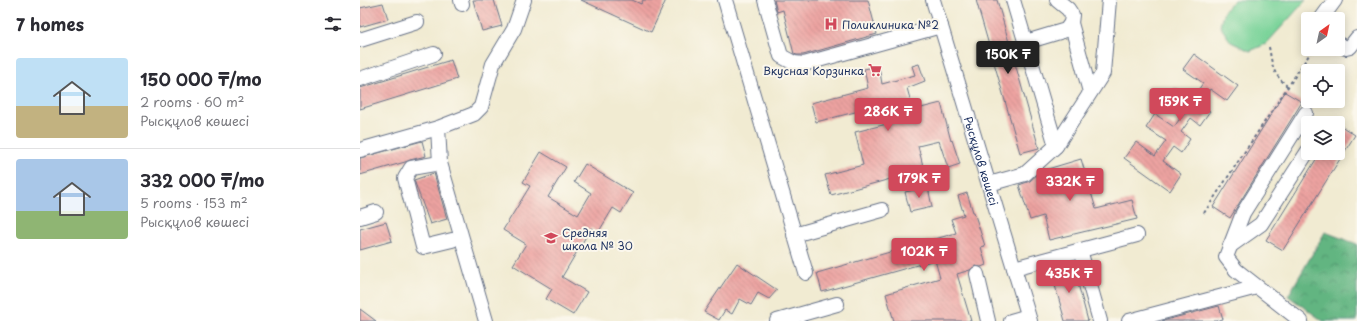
<!DOCTYPE html>
<html lang="en">
<head>
<meta charset="utf-8">
<style>
	:root { --surface:#fff; --page:#f2f2f3; --text:#2b2b33; --muted:#7c7c81; --line:#e1e1e2; --accent:#d1495b }
	body { margin:0; font-family:"Playpen Sans",sans-serif; background:var(--page); color:var(--text); height:100vh; display:flex; flex-direction:column; font-size:15px; white-space:nowrap }
	* { box-sizing:border-box; margin:0 }
	p { font-size:13px; color:var(--muted) }
	.icon { flex:none; width:22px; height:22px; fill:none; stroke:currentColor; stroke-width:2; stroke-linecap:round; stroke-linejoin:round }
	.map { position:relative; flex:1; overflow:hidden }
	.drawer { display:flex; flex-direction:column; background:var(--surface); width:360px }
	.drawer>* { flex:none }
	.needle { width:26px; rotate:33deg }
	.controls { position:absolute; left:941px; top:12px; display:grid; gap:8px }
	.controls a { display:grid; place-items:center; width:44px; height:44px; border-radius:4px; background:var(--surface); box-shadow:0 2px 10px #0003; font-size:20px }
	.price { position:absolute; translate:-50% -34px; padding:0 9px; border-radius:4px; background:var(--accent); color:#fff; font-size:13px; line-height:26px; filter:drop-shadow(0 1px 2px #0008) }
	.price::after { content:''; position:absolute; left:50%; top:24px; width:12px; height:9px; margin-left:-6px; background:inherit; clip-path:polygon(0 0,100% 0,50% 100%) }
	.price.active { background:#222; color:#fff }
	ul { padding:0; list-style:none }
	li { display:flex; align-items:center; gap:12px; height:100px; padding:0 16px }
	li+li { border-top:1px solid var(--line) }
	li span { display:grid; place-items:center; flex:none; width:112px; height:80px; border-radius:4px; color:#555 }
	li>.icon { margin-inline-start:auto }
	span .icon { width:48px; height:48px; fill:#fffc; stroke-width:1 }
	li b { font-size:17px }
	h2 { display:flex; justify-content:space-between; align-items:center; height:48px; padding:0 16px; font-size:17px }
	main { display:flex; flex:1; min-height:0 }
	.map>svg:first-child { display:block }
	.forest { fill:url(#forest-crowns); stroke:#3e7270 }
	.pitch { fill:#79d399; stroke:#4a817c }
	.building { fill:url(#building-back-hatch) }
	.lines { fill:none; stroke-linecap:round; stroke-linejoin:round }
	.minor-casing { stroke:#667187; stroke-width:16 }
	.path { stroke:#667187; stroke-width:2; stroke-dasharray:3 3; stroke-linecap:butt }
	.minor { stroke:#fff; stroke-width:14 }
	.labels { text-anchor:middle; dominant-baseline:central; stroke-width:4; stroke-linejoin:round; paint-order:stroke }
	.poi-label { font-size:11px; fill:#1b2f5e; stroke:#fbf7ec; text-anchor:start }
	.street-label { font-size:11px; fill:#1b2f5e; stroke:#fbf7ec }
</style>
</head>
<body>
<main>
<section class="drawer">
<h2>7 homes<svg class="icon" aria-label="filters" viewBox="0 0 24 24"><path d="M4 7h16M4 17h16"/><circle cx="9" cy="7" r="2"/><circle cx="15" cy="17" r="2"/></svg></h2>
<ul>
<li><span style="background:linear-gradient(#bfe0f5 60%,#c2b280 0)"><svg class="icon" aria-label="home" viewBox="0 0 24 24"><path d="M3 11l9-7 9 7M6 9v11h12V9"/></svg></span><div><b>150 000 ₸/mo</b><p>2 rooms · 60 m²</p><p>Рысқұлов көшесі</p></div></li>
<li><span style="background:linear-gradient(#a9c7e8 65%,#8fb573 0)"><svg class="icon" aria-label="home" viewBox="0 0 24 24"><path d="M3 11l9-7 9 7M6 9v11h12V9"/></svg></span><div><b>332 000 ₸/mo</b><p>5 rooms · 153 m²</p><p>Рысқұлов көшесі</p></div></li>
</ul>
</section>
<div class="map">
<svg width="997" height="321" viewBox="0 0 997 321">
	<defs>
		<pattern id="forest-crowns" width="20" height="18" patternUnits="userSpaceOnUse"><rect width="20" height="18" fill="#62b581"/><path d="M2 6a3 3 0 1 1 6 0M12 15a3 3 0 1 1 6 0" fill="none" stroke="#50946d"/></pattern>
		<pattern id="building-back-hatch" width="6" height="6" patternUnits="userSpaceOnUse"><rect width="6" height="6" fill="#eda3a0"/><path d="M-1 5l2 2M0 0l6 6M5-1l2 2" fill="none" stroke="#bf8586"/></pattern>
	</defs>
	<rect width="100%" height="100%" fill="#fbf7ec"/>
	<filter id="ink" filterUnits="userSpaceOnUse"><feTurbulence type="fractalNoise" baseFrequency=".025" numOctaves="2"/><feDisplacementMap in="SourceGraphic" scale="8" xChannelSelector="R" yChannelSelector="G"/><feConvolveMatrix kernelMatrix="1 2 1 2 8 2 1 2 1" color-interpolation-filters="sRGB"/></filter>
	<filter id="wash" filterUnits="userSpaceOnUse"><feTurbulence type="fractalNoise" baseFrequency=".012" numOctaves="4" result="noise"/><feDisplacementMap in="SourceGraphic" scale="16" xChannelSelector="R" yChannelSelector="G"/><feGaussianBlur stdDeviation="0.9" result="paint"/><feColorMatrix in="noise" values="0 0 0 0 0 0 0 0 0 0 0 0 0 0 0 0 0 1.4 0 .05"/><feComposite in="paint" operator="in"/></filter>
	<g filter="url(#wash)">
		<rect width="100%" height="100%" fill="#f1ebd2"/>
		<!-- forest -->
		<path class="forest" d="M965 232 997 244V321H963L928 296Z"/>
		<!-- pitch -->
		<path class="pitch" d="M874 0H946L906 44 890 51 871 42 860 26 864 11Z"/>
		<g id="blocks">
			<!-- building -->
			<g class="building">
				<path d="M113 0H134L142 26 122 31Z"/>
				<path d="M221 0H272L281 4 283 0H306L291 32Z"/>
				<path d="M414 0H508L517 34 443 55H437L434 54 423 10 417 12Z"/>
				<path d="M616 0H637L679 148 660 153Z"/>
				<path d="M23 3 28 19 0 27V8Z"/>
				<path d="M834 54 878 86 867 101 850 89 840 104 850 111 840 125 831 118 821 132 830 139 821 153 813 147 803 161 821 174 810 191 764 158 776 142 795 156 806 141 786 128 795 114 814 127 824 113 806 100 815 87 832 99 843 83 823 69Z"/>
				<path d="M91 60 97 79 0 109V88Z"/>
				<path d="M559 64 565 81 547 88 553 110 581 103 591 141 592 140 600 164 588 168 579 141 558 146 564 170 471 195 465 175 503 165 495 132 539 121 534 102 456 122 451 103 508 88 504 69 519 66 522 84 555 75 552 66Z"/>
				<path d="M925 92 942 102 870 218 853 207Z"/>
				<path d="M978 124 995 135 923 250 906 240 960 153H978Z"/>
				<path d="M62 141 66 156 50 160 45 162 0 175V158Z"/>
				<path d="M181 152 206 167 188 197 218 215 231 193 214 182 225 164 273 193 261 213 253 208 238 233 231 228 202 277 227 292 213 315 186 299 192 289 153 265 166 244 143 230 170 186 163 182Z"/>
				<path d="M721 159 736 209 772 200 777 219 689 240 683 216 670 220 659 185 670 181 681 171Z"/>
				<path d="M74 173 87 219 70 224 54 180Z"/>
				<path d="M568 187 572 207 550 212 545 192Z"/>
				<path d="M607 193 613 212H614L625 246 621 247 626 265 621 267 615 266 610 270 597 274 611 321H534L526 294 580 278 575 260 462 292 457 273 596 233 591 219 604 215 598 196Z"/>
				<path d="M26 222 32 241 0 250V229Z"/>
				<path d="M377 263 417 290 409 299 398 293 391 305 380 299 372 314 365 310 359 320 344 312Z"/>
				<path d="M713 265 728 321H705L691 271Z"/>
				<path d="M859 306 863 319 856 321H802Z"/>
				<path d="M0 309 16 321H0Z"/>
			</g>
		</g>
	</g>
	<g filter="url(#ink)">
		<use href="#blocks" fill-opacity="0" stroke="#667187" stroke-width="1"/>
		<g class="lines">
			<!-- minor casing -->
			<g class="minor-casing">
				<g id="minor">
					<path d="M101 0 102 4"/>
					<path d="M365 0 446 273"/>
					<path d="M405 0 421 56 434 63 444 64 581 26"/>
					<path id="s1" d="M573 0 670 321"/>
					<path d="M653 0 696 146"/>
					<path d="M961 19 975 0"/>
					<path d="M711 23 730 92"/>
					<path d="M0 40 57 22"/>
					<path d="M666 42 706 30 711 23 712 15 708 9 697 0"/>
					<path d="M978 44 986 48 990 47 997 38"/>
					<path d="M0 79 74 54"/>
					<path d="M0 150 78 128"/>
					<path d="M80 163 51 168 45 178 63 247 92 240"/>
					<path d="M629 184 665 174 696 146 743 73 749 0"/>
					<path d="M0 217 16 212"/>
					<path d="M434 235 522 210"/>
					<path d="M870 246 901 224 948 151"/>
					<path d="M720 250 740 321"/>
					<path d="M654 268 777 235"/>
					<path d="M617 274 628 321"/>
					<path d="M126 321 80 163 78 128 114 114 121 107 133 64 154 29 164 0"/>
					<path d="M417 321 477 304"/>
					<path d="M651 321 668 316"/>
					<path d="M769 321 897 287"/>
					<path d="M941 321 876 270 866 257 883 213 946 113"/>
				</g>
			</g>
			<!-- path -->
			<g class="path">
				<path d="M909 47C913 69 912 72 928 87"/>
				<path d="M844 213 953 49"/>
			</g>
			<!-- minor -->
			<use href="#minor" class="minor"/>
		</g>
	</g>
	<!-- icons -->
	<defs>
		<g id="hospital-bare" transform="scale(1.08)"><path d="M-5-5h3v3.5h4V-5h3V5h-3V1.5h-4V5h-3Z" fill="#d1495b" stroke="#fbf7ec" stroke-width="2.5" paint-order="stroke"/></g>
		<g id="supermarket-bare" transform="scale(1.08)"><path d="M-6-5.5h2.5l.6 2H6L4.5 2H-2.5L-4.4-4H-6ZM-1.5 3.2a1.3 1.3 0 1 0 .1 0ZM3 3.2a1.3 1.3 0 1 0 .1 0Z" fill="#d1495b" stroke="#fbf7ec" stroke-width="2.5" paint-order="stroke"/></g>
		<g id="school-bare" transform="scale(1.08)"><path d="M0-5L7-2L0 1L-7-2ZM-4 1L0 2.5L4 1V4Q0 6-4 4Z" fill="#d1495b" stroke="#fbf7ec" stroke-width="2.5" paint-order="stroke"/></g>
	</defs>
	<g fill-rule="evenodd">
		<use href="#hospital-bare" x="471" y="24"/>
		<use href="#supermarket-bare" x="515" y="70"/>
		<use href="#school-bare" x="191" y="238"/>
	</g>
	<g class="labels">
		<!-- poi labels -->
		<g class="poi-label">
			<text x="482" y="24">Поликлиника №2</text>
			<text x="504" y="70" text-anchor="end">Вкусная Корзинка</text>
			<text x="202" y="232">Средняя<tspan x="202" dy="13">школа № 30</tspan></text>
		</g>
		<!-- street labels -->
		<g class="street-label">
			<text stroke="none"><textPath href="#s1" startOffset="168">Рысқұлов көшесі</textPath></text>
		</g>
	</g>
</svg>
<div class="controls">
<a><svg class="needle" viewBox="-14 -14 28 28"><path d="M0-13l5 13h-10z" fill="#e53935"/><path d="M0 13l5-13h-10z" fill="#7c7c81"/></svg></a>
<a><svg class="icon" aria-label="locate" viewBox="0 0 24 24"><circle cx="12" cy="12" r="6"/><path d="M12 2v4M12 18v4M2 12h4M18 12h4"/></svg></a>
<a><svg class="icon" aria-label="layers" viewBox="0 0 24 24"><path d="M12 4l9 5-9 5-9-5zM3 14l9 5 9-5"/></svg></a>
</div>
<b class="price active" style="left:648px;top:75px">150K ₸</b>
<b class="price" style="left:820px;top:122px">159K ₸</b>
<b class="price" style="left:528px;top:132px">286K ₸</b>
<b class="price" style="left:559px;top:199px">179K ₸</b>
<b class="price" style="left:710px;top:202px">332K ₸</b>
<b class="price" style="left:564px;top:272px">102K ₸</b>
<b class="price" style="left:709px;top:294px">435K ₸</b>
</div>
</main>
</body>
</html>
